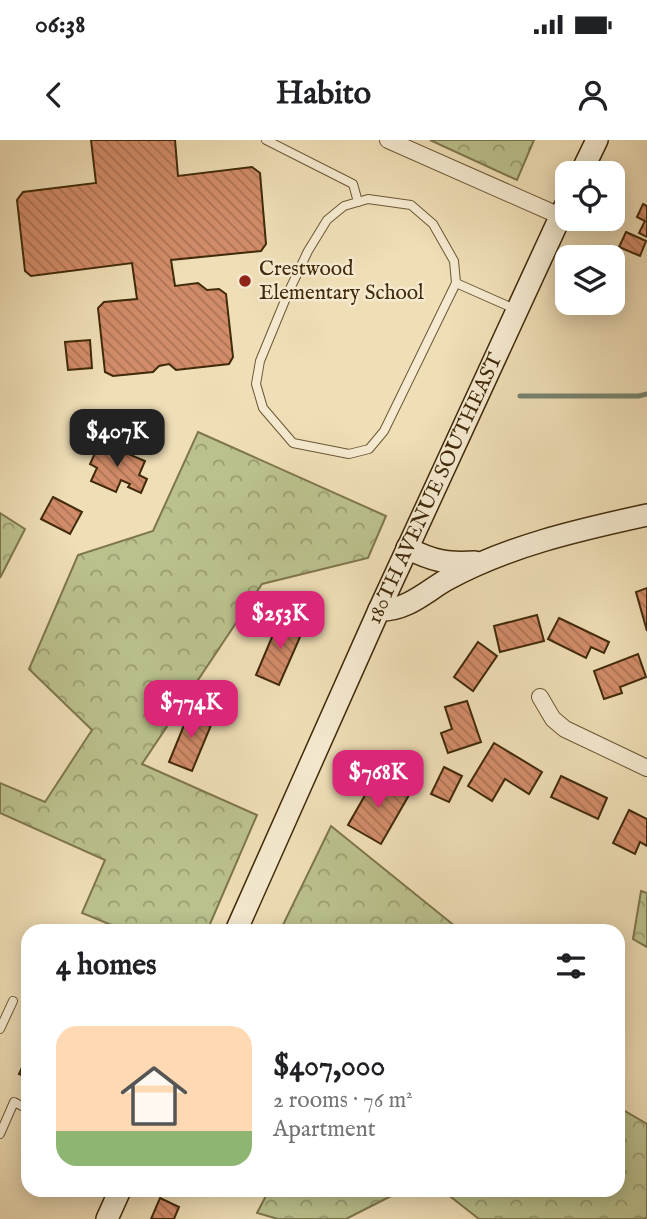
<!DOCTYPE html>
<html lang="en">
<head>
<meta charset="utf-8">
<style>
	:root { --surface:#fff; --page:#f2f2f2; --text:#202124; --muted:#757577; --line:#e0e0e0; --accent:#db2777 }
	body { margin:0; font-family:"IM FELL English",serif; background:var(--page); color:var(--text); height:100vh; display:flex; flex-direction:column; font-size:26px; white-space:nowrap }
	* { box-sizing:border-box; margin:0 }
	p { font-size:23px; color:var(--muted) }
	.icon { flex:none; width:38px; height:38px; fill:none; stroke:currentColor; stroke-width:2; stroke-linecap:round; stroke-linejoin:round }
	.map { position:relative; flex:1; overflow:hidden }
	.side { position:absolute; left:21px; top:784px; width:604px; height:273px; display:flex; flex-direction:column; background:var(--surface); border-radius:21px; box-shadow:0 4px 18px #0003 }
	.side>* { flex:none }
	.controls { position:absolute; left:555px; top:21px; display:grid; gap:14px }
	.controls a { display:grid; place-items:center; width:70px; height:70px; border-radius:14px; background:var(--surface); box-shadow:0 4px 18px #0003; font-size:35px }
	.price { position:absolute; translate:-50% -60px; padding:0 16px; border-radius:14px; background:var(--accent); color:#fff; font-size:23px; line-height:46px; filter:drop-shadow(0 2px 4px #0008) }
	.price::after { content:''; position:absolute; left:50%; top:42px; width:21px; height:16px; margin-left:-10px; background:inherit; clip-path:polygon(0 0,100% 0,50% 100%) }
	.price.current { background:#222; color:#fff }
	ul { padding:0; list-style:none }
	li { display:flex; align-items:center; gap:21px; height:175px; padding:0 35px }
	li+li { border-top:2px solid var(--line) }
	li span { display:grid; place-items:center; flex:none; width:196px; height:140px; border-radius:21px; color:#555 }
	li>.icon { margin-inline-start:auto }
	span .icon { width:84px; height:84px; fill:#fffc; stroke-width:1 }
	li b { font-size:30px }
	h2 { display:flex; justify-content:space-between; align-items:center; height:84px; padding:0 35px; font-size:30px }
	.status { display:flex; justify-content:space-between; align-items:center; height:49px; padding:0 35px; background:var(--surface); direction:ltr }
	.status svg { height:19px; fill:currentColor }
	header { display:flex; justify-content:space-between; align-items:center; height:91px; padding:0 35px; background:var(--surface); font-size:32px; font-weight:700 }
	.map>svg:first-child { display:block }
	.forest { fill:url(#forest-crowns); stroke:#7e764c; stroke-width:2 }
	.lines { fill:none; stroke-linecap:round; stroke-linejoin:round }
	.stream { stroke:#76826e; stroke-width:5 }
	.building { fill:url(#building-back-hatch); stroke:#412a0a; stroke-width:2 }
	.lane-casing { stroke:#6c5735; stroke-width:10 }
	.street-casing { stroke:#6c5735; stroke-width:18 }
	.secondary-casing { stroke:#412a0a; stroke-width:24 }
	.lane { stroke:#f5ead0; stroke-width:8 }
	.street { stroke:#f5ead0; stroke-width:16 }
	.secondary { stroke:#f5ead0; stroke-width:21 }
	.poi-dot { fill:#8f2418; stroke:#f5ead0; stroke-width:2.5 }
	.labels { text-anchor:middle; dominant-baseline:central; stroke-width:5; stroke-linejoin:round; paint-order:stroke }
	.poi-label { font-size:21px; fill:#412a0a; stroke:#f5ead0; text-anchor:start }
	.street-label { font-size:21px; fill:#412a0a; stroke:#f5ead0 }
</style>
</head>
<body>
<div class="status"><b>06:38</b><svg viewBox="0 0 49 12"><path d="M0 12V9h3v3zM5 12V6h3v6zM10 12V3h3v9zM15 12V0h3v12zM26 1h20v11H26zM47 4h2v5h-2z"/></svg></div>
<header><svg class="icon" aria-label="back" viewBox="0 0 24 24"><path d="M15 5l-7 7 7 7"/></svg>Habito<svg class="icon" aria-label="person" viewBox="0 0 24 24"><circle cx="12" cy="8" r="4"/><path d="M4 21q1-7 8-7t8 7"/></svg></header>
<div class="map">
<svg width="647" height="1079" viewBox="0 0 647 1079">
	<defs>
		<pattern id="forest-crowns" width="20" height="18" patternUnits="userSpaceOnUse" patternTransform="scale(1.75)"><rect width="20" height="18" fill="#bbc18d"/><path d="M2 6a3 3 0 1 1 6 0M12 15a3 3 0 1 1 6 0" fill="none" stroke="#9a9d71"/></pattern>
		<pattern id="building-back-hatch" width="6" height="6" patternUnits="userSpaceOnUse" patternTransform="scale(1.75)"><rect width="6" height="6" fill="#d28c69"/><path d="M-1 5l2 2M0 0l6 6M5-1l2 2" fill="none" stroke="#ac7355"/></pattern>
	</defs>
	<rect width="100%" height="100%" fill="#efdeb6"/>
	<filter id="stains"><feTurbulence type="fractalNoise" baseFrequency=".00286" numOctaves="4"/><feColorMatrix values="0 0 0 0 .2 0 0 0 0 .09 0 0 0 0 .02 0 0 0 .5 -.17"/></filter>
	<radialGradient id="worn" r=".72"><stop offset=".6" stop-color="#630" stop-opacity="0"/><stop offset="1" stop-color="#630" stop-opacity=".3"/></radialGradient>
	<!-- forest -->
	<g class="forest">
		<path d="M430 0H534L517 40Z"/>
		<path d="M198 292 386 376 368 418 262 444 142 624 257 675 207 791H126L82 773 105 720 0 673V643L45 662 92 590 29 529 78 415 153 391Z"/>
		<path d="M0 373 25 389 0 438Z"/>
		<path d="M331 686 461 791H280Z"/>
		<path d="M641 751 647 753V807L633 799Z"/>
		<path d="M618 967 647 984V1077L644 1079H479L442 1050H618Z"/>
		<path d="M269 1050H403L346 1079H278L257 1073Z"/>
	</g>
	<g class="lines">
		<!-- stream -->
		<path class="stream" d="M520 256H639L647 254"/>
	</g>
	<!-- building -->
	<g class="building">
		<path d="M91 0H175L178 36 252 27 260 33 266 104 261 111 171 120 175 146 198 143 207 150 219 149 226 154 233 217 229 224 176 230 169 224 159 226 153 232 113 236 105 232 98 168 104 162 137 159 132 123 31 136 25 131 17 60 23 52 96 43Z"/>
		<path d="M643 64 647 66V97L639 93 645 81 637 77Z"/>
		<path d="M626 92 646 101 640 116 619 107Z"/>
		<path d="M90 200 92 228 68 230 65 202Z"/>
		<path d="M100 302 145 321 139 335 147 339 141 353 128 347 130 344 121 340 116 352 91 341 97 328 90 324Z"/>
		<path d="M53 357 82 372 70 394 41 379Z"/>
		<path d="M647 448V491L636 452Z"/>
		<path d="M537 475 544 501 500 512 494 486Z"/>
		<path d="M280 478 304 488 279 545 256 535Z"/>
		<path d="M559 478 609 502 604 513 591 507 586 518 548 499Z"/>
		<path d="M478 502 497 516 473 551 454 537Z"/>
		<path d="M638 514 646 537 620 547 622 553 604 559 594 531Z"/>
		<path d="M467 561 481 602 448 613 441 593 452 589 445 567Z"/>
		<path d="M191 568 214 578 192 631 169 622Z"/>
		<path d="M494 603 542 632 529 654 505 639 492 661 468 646Z"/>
		<path d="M444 627 462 636 449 662 431 654Z"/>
		<path d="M376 636 409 655 381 704 348 685Z"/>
		<path d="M561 636 607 658 598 679 551 657Z"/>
		<path d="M629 670 647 679V706L640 702 635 714 613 703Z"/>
		<path d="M28 915V938L19 934Z"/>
		<path d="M160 1058 179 1067 174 1079H151Z"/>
	</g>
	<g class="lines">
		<!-- lane casing -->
		<g class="lane-casing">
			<g id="lane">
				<path d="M266 0 353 44 358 62"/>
				<path d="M368 59 411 65 433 84 454 121 456 143 384 291 369 309 349 314 293 303 263 268 256 244 260 221 288 153 308 111 327 80 344 66Z"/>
				<path d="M456 143 517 170"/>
				<path d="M0 889 13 861"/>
				<path d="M0 994 14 962 28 969"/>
			</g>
		</g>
		<!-- street casing -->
		<g class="street-casing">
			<g id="street">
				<path d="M388 0 560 76"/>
				<path d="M540 557 553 579 565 589 647 628"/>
			</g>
		</g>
		<!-- secondary casing -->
		<g class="secondary-casing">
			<g id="secondary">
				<path d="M581 33 597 0"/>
				<path d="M407 408C433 421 447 424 475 422"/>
				<path d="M379 470C406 471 424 453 446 440 508 406 578 390 647 375"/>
				<path id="s1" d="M236 791 379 470 567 62"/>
				<path d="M107 1079 120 1050"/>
			</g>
		</g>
		<!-- lane -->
		<use href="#lane" class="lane"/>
		<!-- street -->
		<use href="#street" class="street"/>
		<!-- secondary -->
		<use href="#secondary" class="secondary"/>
	</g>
	<!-- markers -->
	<circle class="poi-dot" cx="245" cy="141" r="7"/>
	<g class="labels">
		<!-- poi labels -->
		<g class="poi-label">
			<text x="259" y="129">Crestwood<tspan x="259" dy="24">Elementary School</tspan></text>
		</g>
		<!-- street labels -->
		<g class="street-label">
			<text stroke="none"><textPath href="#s1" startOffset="485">180TH AVENUE SOUTHEAST</textPath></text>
		</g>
	</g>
	<rect width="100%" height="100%" filter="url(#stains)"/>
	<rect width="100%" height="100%" fill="url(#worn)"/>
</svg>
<div class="controls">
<a><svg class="icon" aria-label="locate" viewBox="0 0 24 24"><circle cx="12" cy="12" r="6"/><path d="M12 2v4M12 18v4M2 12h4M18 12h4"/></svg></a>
<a><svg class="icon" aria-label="layers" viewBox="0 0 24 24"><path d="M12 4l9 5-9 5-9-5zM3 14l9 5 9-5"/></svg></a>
</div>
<b class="price current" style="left:117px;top:329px">$407K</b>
<b class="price" style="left:280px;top:511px">$253K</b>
<b class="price" style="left:191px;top:600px">$774K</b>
<b class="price" style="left:378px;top:670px">$768K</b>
<section class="side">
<h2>4 homes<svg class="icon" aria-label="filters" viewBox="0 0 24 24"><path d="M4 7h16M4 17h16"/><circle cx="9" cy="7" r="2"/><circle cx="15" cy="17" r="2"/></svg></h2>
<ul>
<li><span style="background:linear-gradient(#ffd9b3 75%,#8fb573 0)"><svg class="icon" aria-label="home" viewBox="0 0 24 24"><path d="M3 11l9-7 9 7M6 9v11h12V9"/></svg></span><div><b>$407,000</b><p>2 rooms · 76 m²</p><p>Apartment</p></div></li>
</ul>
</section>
</div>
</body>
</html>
